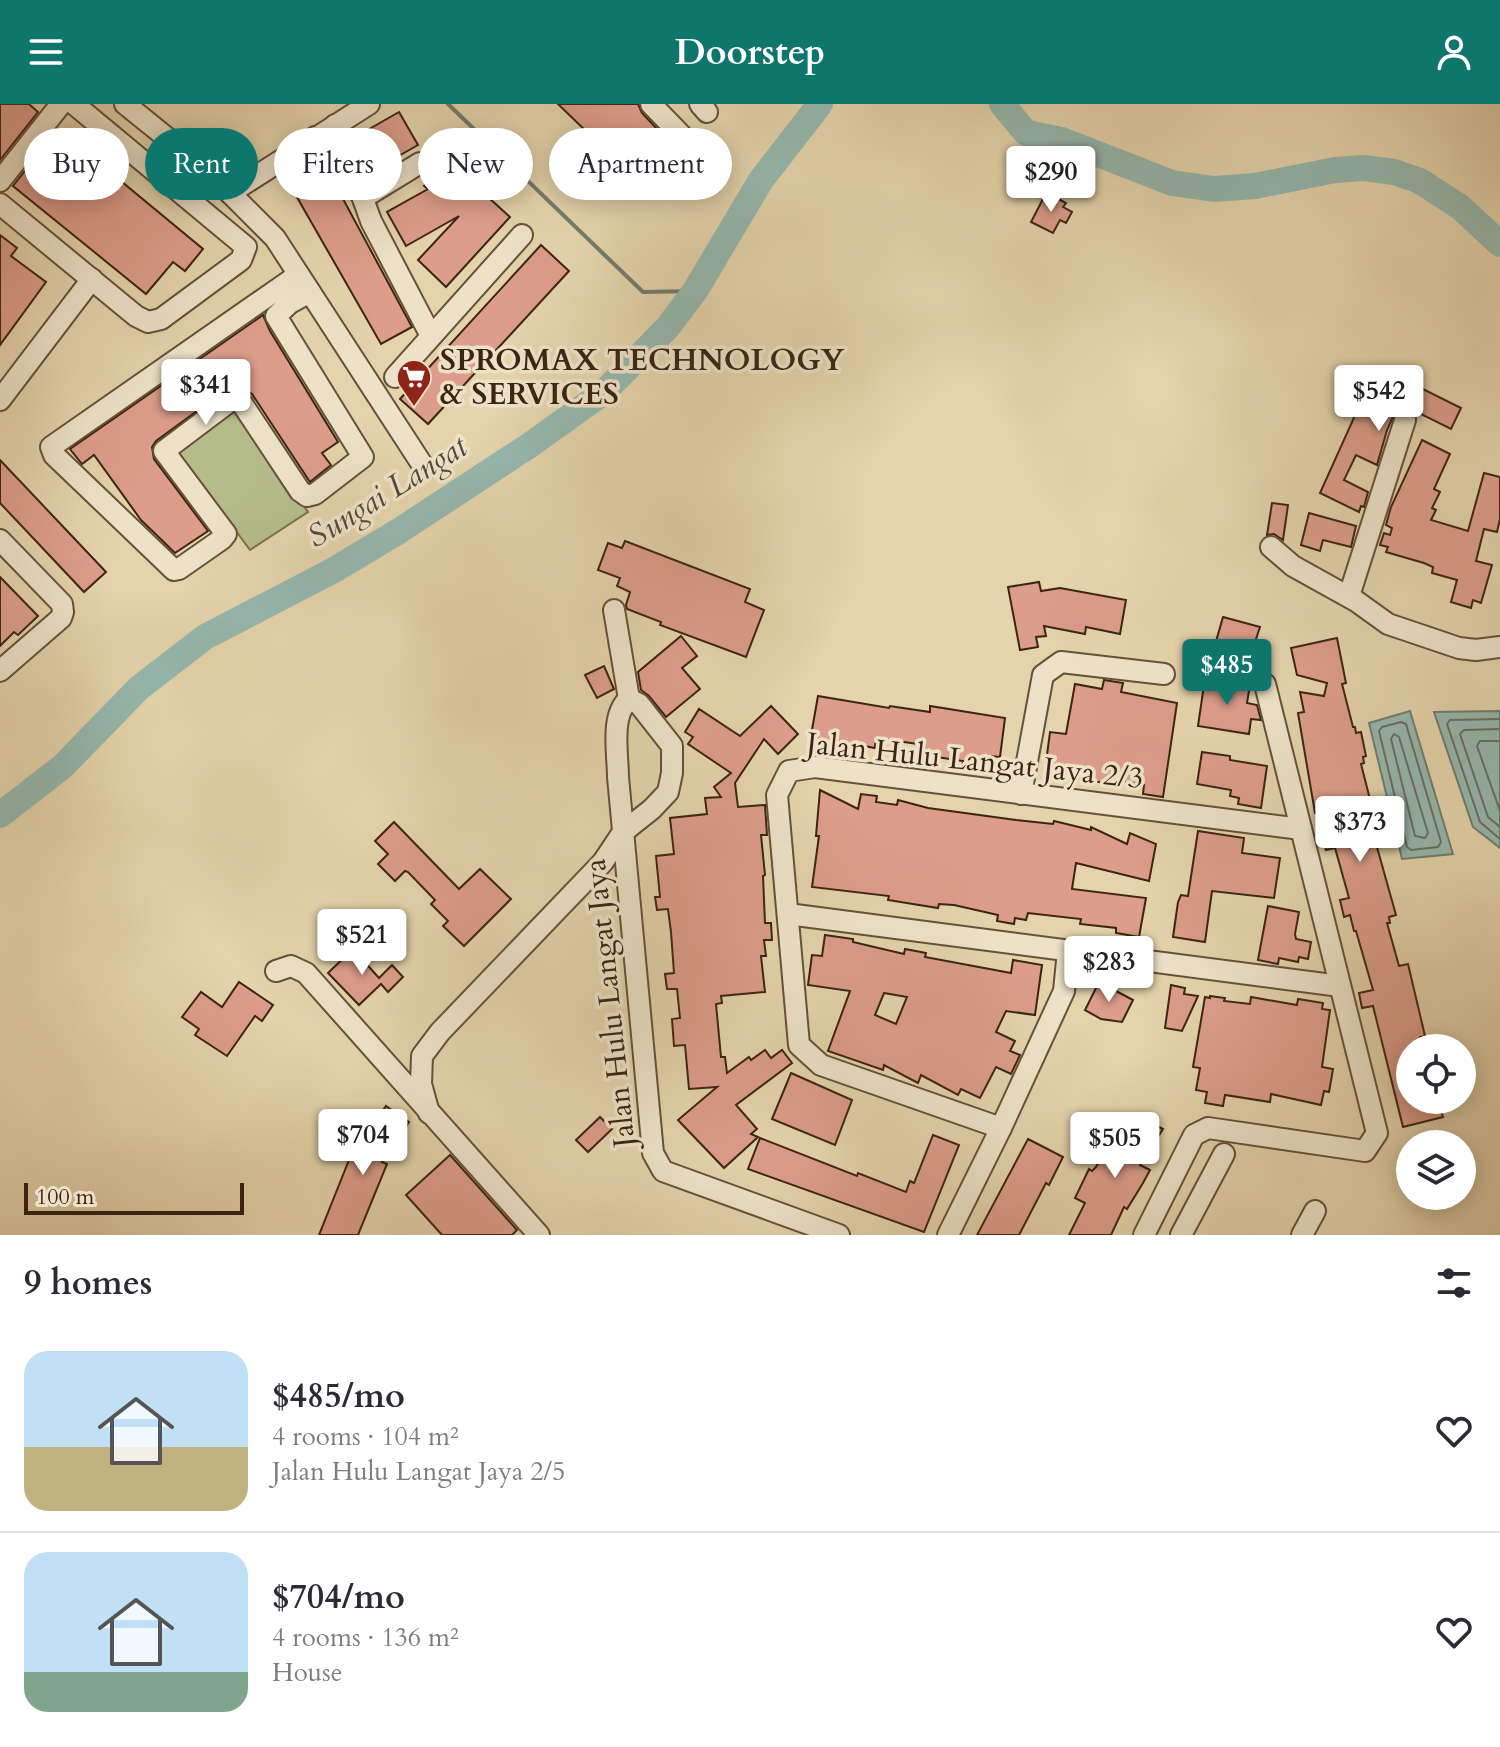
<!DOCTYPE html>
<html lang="en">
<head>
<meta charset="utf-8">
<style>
	:root { --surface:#fff; --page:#f2f2f3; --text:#2b2b33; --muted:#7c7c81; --line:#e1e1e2; --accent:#0f766e }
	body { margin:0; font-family:Cardo,serif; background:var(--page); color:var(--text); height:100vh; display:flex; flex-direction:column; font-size:30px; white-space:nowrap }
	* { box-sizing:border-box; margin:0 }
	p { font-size:26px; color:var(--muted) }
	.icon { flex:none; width:44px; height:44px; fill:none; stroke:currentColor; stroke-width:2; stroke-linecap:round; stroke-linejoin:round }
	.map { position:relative; height:1131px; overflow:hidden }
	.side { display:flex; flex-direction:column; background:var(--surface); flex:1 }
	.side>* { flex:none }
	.top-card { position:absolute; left:24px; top:24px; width:800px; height:72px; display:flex; gap:16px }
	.buttons { position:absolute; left:1396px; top:930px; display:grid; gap:16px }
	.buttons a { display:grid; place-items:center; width:80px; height:80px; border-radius:50%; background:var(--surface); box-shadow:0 4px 20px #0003; font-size:40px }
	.scale { position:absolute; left:24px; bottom:20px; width:220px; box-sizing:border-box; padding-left:8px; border:4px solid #3c2413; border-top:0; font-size:22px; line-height:28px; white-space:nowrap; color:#3c2413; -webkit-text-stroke:6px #ede2c8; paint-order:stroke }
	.price { position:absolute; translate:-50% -68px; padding:0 18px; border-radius:8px; background:#fff; color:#222; font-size:26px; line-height:52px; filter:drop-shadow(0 2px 4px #0008) }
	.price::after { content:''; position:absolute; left:50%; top:48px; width:24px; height:18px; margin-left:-12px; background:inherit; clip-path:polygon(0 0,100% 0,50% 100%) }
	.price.active { background:var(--accent); color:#fff }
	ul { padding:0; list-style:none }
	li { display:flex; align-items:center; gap:24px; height:200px; padding:0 24px }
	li+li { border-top:2px solid var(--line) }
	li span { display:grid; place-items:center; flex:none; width:224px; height:160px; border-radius:24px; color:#555 }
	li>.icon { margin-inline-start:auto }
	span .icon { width:96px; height:96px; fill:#fffc; stroke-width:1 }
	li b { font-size:34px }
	h2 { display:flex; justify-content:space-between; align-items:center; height:96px; padding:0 24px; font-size:34px }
	.pill { padding:0 28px; border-radius:36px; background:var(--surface); box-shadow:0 4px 20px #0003; font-size:28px; line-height:72px }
	.pill.active { background:var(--accent); color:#fff }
	header { display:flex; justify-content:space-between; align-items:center; height:104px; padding:0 24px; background:var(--accent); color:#fff; font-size:36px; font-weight:600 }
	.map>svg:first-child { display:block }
	.green { fill:#b4bc89; stroke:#78704e; stroke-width:2 }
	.water { fill:#95b7ad; stroke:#717c6f; stroke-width:2 }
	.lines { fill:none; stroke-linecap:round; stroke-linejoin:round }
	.shore { stroke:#686e60; stroke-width:2 }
	.stream { stroke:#717c6f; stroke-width:4 }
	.river { stroke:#95b7ad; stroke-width:26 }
	.building { fill:#dc9d8a; stroke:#3c2413; stroke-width:2; fill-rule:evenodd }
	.minor-casing { stroke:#665039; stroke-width:24 }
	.minor { stroke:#ede2c8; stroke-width:20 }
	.labels { text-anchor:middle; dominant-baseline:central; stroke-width:7; stroke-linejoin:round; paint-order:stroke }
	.poi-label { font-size:30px; font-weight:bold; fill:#3c2413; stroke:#ede2c8; text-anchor:start }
	.street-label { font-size:30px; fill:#3c2413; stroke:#ede2c8 }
	.water-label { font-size:32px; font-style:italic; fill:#52493a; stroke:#ede2c8 }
</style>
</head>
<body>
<header><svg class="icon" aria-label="menu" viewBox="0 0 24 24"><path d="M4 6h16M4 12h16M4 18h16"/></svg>Doorstep<svg class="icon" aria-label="person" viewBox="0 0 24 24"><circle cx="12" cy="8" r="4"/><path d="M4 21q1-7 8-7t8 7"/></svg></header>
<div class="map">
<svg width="1500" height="1131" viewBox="0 0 1500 1131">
	<rect width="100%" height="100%" fill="#e4d3ab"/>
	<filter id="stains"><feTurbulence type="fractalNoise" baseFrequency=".0025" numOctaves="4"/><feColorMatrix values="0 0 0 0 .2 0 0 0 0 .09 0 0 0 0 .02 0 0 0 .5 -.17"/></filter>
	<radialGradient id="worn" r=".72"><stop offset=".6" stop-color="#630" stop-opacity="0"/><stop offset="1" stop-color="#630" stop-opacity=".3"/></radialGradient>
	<!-- green -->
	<path class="green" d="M236 306 308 408 250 446 177 347Z"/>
	<!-- water -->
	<g class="water">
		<path d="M1410 607 1453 750 1402 755 1369 619Z"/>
		<path d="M1500 607V744L1473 723 1434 608Z"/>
	</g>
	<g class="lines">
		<!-- shore -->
		<g class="shore">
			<path d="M1500 615 1450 616 1447 620 1480 718 1500 735"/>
			<path d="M1401 618 1406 620 1441 738 1438 743 1411 746 1407 743 1379 627 1382 623Z"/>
			<path d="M1500 625 1464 626 1460 630 1488 713 1500 723"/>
			<path d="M1394 630 1399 633 1428 729 1425 734 1415 732 1391 635Z"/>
			<path d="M1500 637H1480L1477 642 1500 707"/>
		</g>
		<!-- stream -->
		<path class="stream" d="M448 0 643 188 695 187"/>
		<!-- river -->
		<g class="river">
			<path d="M1002 0 1026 29 1062 36 1172 79 1214 85 1255 82 1335 66 1364 64 1394 68 1420 77 1460 103 1500 140"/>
			<path d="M0 711 62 663 139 584 205 533 334 466 399 427 530 341 604 288 667 224 695 187 761 76 820 0"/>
		</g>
	</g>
	<!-- building -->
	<g class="building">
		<path d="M0 0H29L38 8 0 56Z"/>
		<path d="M558 0H638L642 9 659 27 624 64Z"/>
		<path d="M399 8 418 41 383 61 364 28Z"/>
		<path d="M58 25 203 145 185 167 173 158 146 190 13 82Z"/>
		<path d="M452 53 480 79 477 83 510 113 446 183 418 156 459 112 406 142 387 108 428 85 424 82Z"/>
		<path d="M320 63 342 93 412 223 381 240 290 81Z"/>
		<path d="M1053 92 1066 99 1063 103 1072 108 1066 119 1060 116 1053 129 1031 118 1044 93 1050 97Z"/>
		<path d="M0 131 17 144 11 152 46 178 0 241Z"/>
		<path d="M541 141 569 167 428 320 400 295Z"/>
		<path d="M263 211 270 227 338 338 322 349 331 361 310 378 252 290 238 281 230 283 156 337 152 343 154 355 208 427 175 449 141 416 94 351 82 360 70 345Z"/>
		<path d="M1377 275 1390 281 1393 275 1420 286 1421 284 1461 304 1451 325 1399 299 1387 326 1377 361 1356 351 1344 376 1368 388 1364 403 1361 402 1359 408 1320 389 1357 307 1353 305 1362 284 1372 289Z"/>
		<path d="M1422 336 1450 350 1434 385 1440 388 1432 404 1436 406 1431 416 1468 427 1484 369 1500 373V415L1497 428 1484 425 1476 457 1492 461 1481 499 1473 496 1471 504 1451 498 1457 476 1432 469 1433 463 1424 459 1386 448 1388 443 1380 441 1384 429 1390 431 1392 424 1386 421 1391 403Z"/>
		<path d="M0 356 106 468 84 488 0 399Z"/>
		<path d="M1272 399 1288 401 1283 436 1274 430 1267 431Z"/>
		<path d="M1309 409 1356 422 1351 443 1323 436 1320 447 1301 441Z"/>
		<path d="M625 437 750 485 745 498 764 506 746 553 660 521 661 518 627 505 626 501 630 488 617 482 620 474 598 466 608 439 622 444Z"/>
		<path d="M0 473 38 512 18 531 14 528 0 542Z"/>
		<path d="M1039 478 1041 487 1060 484 1126 496 1120 530 1086 523 1085 530 1044 522 1046 532 1036 533 1038 543 1020 546 1008 483Z"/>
		<path d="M1223 513 1260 523 1255 538 1262 540 1257 560 1213 548Z"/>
		<path d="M681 532 697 552 682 564 700 585 666 613 649 592 641 586 638 568Z"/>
		<path d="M1337 534 1346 579 1342 580 1353 623H1355L1356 629 1361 628 1366 652 1363 653 1364 659 1361 660 1380 735 1375 736 1396 811 1389 813 1390 819H1387L1399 862 1408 860 1425 932 1420 933 1422 944H1410V996H1438L1443 1013 1403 1023 1373 902 1362 904 1359 889 1373 886 1356 827H1354L1350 811 1344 813 1340 796 1349 794 1335 744 1326 746 1318 708 1315 709 1298 609 1304 608 1300 588 1324 592 1327 579 1297 571 1291 544Z"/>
		<path d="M604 562 614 585 597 594 585 571Z"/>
		<path d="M1205 574 1250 581 1247 599 1257 601 1261 616 1251 615 1249 630 1198 622Z"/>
		<path d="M1104 576 1123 579 1121 588 1177 599 1163 693 1143 690 1144 681 1114 676V680L1091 677 1054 671V667L1045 666 1050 628 1066 630 1075 580 1102 585Z"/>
		<path d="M818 592 889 604 890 602 930 608V602L1005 614 1000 653 991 652 990 661 981 659 980 667 962 665 963 657 923 651 925 641 876 634 875 644 836 637 835 641 810 637Z"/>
		<path d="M771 602 798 630 778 650 764 635 735 679 738 703 765 701 767 731H761L765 771 763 772 765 819H771L772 836H764L766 852H761L765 888 721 892 722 899 716 900 721 953H725L727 969 749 953 751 956 765 946 771 954 782 946 792 959 736 1001 757 1025 751 1030 758 1033 724 1064 678 1016 717 983 689 985 685 941 674 942 672 915 680 914 677 885H667L665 870 674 869 671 828 668 805 657 806 655 793H660L656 752 674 750 670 714 707 710 705 694 721 693 714 683 731 669 688 640 693 633 685 628 699 605 740 632Z"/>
		<path d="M1202 648 1230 652V656L1267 662 1261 704 1238 700 1239 694 1230 692 1231 686 1197 680Z"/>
		<path d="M820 686 858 705 861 690 877 692 876 698 897 701 898 696 928 704 1016 716 1053 720 1054 717 1091 726V723L1127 740 1130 729 1156 740 1149 777 1076 759 1072 785 1146 794 1139 833 1116 829V824L1080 820 1081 815 1028 809 1026 816 1015 814 1014 820 997 817 998 811 954 801 939 800 938 804 888 796 889 792 812 783 819 732H816Z"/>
		<path d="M394 718 459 785 480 765 511 795 464 842 443 822 448 817 431 800 435 796 408 768 405 767 395 777 378 760 388 750 375 737Z"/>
		<path d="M1198 727 1244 734 1242 749 1280 754 1274 794 1212 787 1205 838 1173 833 1178 798 1181 791 1188 792Z"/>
		<path d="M1268 802 1299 808 1295 830 1296 835 1311 838 1308 855 1299 853 1298 858 1279 854 1278 860 1258 856Z"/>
		<path d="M825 831 853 835V838L904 850 905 845 926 849 925 853 1011 869 1013 856 1042 861 1035 911 1006 907 996 928 1015 937 1010 947 1020 951 1011 970 996 963 980 994 961 985 958 991 921 971 918 979 884 961 883 966 828 947 850 887 808 881 812 851 822 852ZM884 889 907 893 896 920 875 911Z"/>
		<path d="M353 845 379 874 392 861 403 873 388 888 381 880 359 901 328 869Z"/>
		<path d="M239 878 273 901 262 917 255 912 227 952 195 931 199 925 182 913 201 888 222 903Z"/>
		<path d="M1099 878 1133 896 1122 918 1101 915 1085 906Z"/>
		<path d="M1171 881 1185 884 1184 890 1198 892 1182 927 1165 924Z"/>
		<path d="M1210 892 1225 894 1224 897 1250 900 1251 893 1297 901 1298 895 1323 899 1322 905 1330 906 1322 963 1333 965 1329 988 1324 987 1321 1001 1271 990 1270 998 1225 991 1223 1002 1205 999 1207 988 1196 986 1200 964 1193 963 1205 893 1210 894Z"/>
		<path d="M791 969 852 996 835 1041 772 1015Z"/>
		<path d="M386 1002 409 1018 382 1058 387 1060 358 1131H319L353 1046 356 1047Z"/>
		<path d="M1136 1012 1163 1025 1140 1061 1150 1066 1143 1079 1127 1105 1124 1103 1111 1131H1069L1085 1099 1075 1094 1089 1065 1092 1067 1096 1063 1116 1026 1126 1032Z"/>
		<path d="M600 1013 612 1025 588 1048 576 1036Z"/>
		<path d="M933 1031 959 1041 924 1128 748 1065 760 1034 857 1072 858 1069 906 1088 910 1077 914 1079Z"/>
		<path d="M1028 1035 1063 1053 1049 1081 1046 1079 1019 1131H977Z"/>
		<path d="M450 1051 517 1126 512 1131H442L406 1091Z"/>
	</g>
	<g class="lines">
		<!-- minor casing -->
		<g class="minor-casing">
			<g id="minor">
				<path d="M125 0 208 67 275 134 425 365"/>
				<path d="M651 0 683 33"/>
				<path d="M700 0 707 8"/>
				<path d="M335 21 366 72 361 89"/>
				<path d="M315 33 349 82 361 89 371 117 431 232"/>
				<path d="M0 77 61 0"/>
				<path d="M230 89 369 0"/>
				<path d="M363 94 420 59"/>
				<path d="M0 100 136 212 148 218 161 215 241 156 246 143 74 0"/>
				<path d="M298 171 51 343 54 351 174 466 179 465 222 435 226 430 164 347 229 298 236 294 241 298 300 387 307 392 315 390 363 353 276 212 290 199 310 188"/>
				<path d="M395 273 522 131"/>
				<path d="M0 296 92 175"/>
				<path d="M0 436 62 500 63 508 61 514 0 567"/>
				<path d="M1271 443 1293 462 1356 497 1388 520 1459 544 1476 546 1500 543"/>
				<path d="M1349 492 1405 316"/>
				<path d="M614 506 629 595C610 611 618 650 618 673L653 1049 663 1067 839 1131"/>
				<path d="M1021 690 1043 571 1061 558 1164 570"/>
				<path d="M788 810 1340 882"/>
				<path d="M276 867 291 862 306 869 539 1131"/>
				<path d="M429 1009 421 980 422 952 440 928 603 758 623 728 652 705 668 688 672 669V642L639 600 629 595"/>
				<path d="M1001 1024 821 961 799 941 777 691 789 667 815 663 1301 725"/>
				<path d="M948 1131 1001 1024 1064 887 1068 847"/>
				<path d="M1144 1131 1194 1031 1208 1024 1365 1047 1377 1029 1265 580"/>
				<path d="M1181 1131 1224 1050"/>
				<path d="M1302 1131 1315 1107"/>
			</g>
		</g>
		<!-- minor -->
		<use href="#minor" class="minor"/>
	</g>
	<!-- icons -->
	<defs>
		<g id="supermarket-pin" transform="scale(1.8)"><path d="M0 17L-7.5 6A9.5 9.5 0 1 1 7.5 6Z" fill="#8f2418" stroke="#ede2c8"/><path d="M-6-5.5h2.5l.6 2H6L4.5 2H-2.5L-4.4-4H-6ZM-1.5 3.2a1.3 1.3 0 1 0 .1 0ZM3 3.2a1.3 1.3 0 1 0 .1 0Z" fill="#fff"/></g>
	</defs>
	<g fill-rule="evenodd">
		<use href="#supermarket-pin" x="414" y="273"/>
	</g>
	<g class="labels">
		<!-- poi labels -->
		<g class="poi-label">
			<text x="440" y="256">SPROMAX TECHNOLOGY<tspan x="440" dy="34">&amp; SERVICES</tspan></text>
		</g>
		<!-- street labels -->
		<g class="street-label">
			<text transform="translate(975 657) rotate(6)">Jalan Hulu Langat Jaya 2/3</text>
			<text transform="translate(610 899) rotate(-96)">Jalan Hulu Langat Jaya</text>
		</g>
		<!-- water labels -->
		<g class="water-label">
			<text transform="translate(387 388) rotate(-32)">Sungai Langat</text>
		</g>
	</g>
	<rect width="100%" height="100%" filter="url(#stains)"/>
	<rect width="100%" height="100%" fill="url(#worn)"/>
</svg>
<div class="buttons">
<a><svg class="icon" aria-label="locate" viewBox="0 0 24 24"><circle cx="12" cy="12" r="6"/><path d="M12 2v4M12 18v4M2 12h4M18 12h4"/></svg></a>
<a><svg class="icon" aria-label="layers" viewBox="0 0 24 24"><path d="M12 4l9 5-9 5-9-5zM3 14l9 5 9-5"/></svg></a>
</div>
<div class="scale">100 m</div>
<b class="price" style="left:1051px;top:110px">$290</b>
<b class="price" style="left:206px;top:323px">$341</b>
<b class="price" style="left:1379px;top:329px">$542</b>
<b class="price active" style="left:1227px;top:603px">$485</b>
<b class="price" style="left:1360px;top:760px">$373</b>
<b class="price" style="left:362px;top:873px">$521</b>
<b class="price" style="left:1109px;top:900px">$283</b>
<b class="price" style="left:363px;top:1073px">$704</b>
<b class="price" style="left:1115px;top:1076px">$505</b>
<div class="top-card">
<a class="pill">Buy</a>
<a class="pill active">Rent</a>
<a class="pill">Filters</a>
<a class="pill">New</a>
<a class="pill">Apartment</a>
</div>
</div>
<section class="side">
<h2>9 homes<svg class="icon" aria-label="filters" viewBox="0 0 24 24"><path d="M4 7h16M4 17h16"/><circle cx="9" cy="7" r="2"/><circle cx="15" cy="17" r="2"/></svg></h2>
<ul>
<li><span style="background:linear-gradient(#bfe0f5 60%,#c2b280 0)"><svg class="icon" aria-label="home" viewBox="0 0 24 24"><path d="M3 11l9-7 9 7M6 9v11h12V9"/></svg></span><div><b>$485/mo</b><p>4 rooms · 104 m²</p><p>Jalan Hulu Langat Jaya 2/5</p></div><svg class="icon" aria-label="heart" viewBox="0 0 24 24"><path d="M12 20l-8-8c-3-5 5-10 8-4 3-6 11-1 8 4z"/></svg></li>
<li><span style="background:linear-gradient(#bfe0f5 75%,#7fa58c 0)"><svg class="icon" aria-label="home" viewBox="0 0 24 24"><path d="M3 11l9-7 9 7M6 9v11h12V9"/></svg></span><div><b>$704/mo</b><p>4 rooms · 136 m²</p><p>House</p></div><svg class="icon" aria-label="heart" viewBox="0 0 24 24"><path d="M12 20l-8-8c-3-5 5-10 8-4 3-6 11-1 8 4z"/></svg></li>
</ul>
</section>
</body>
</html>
